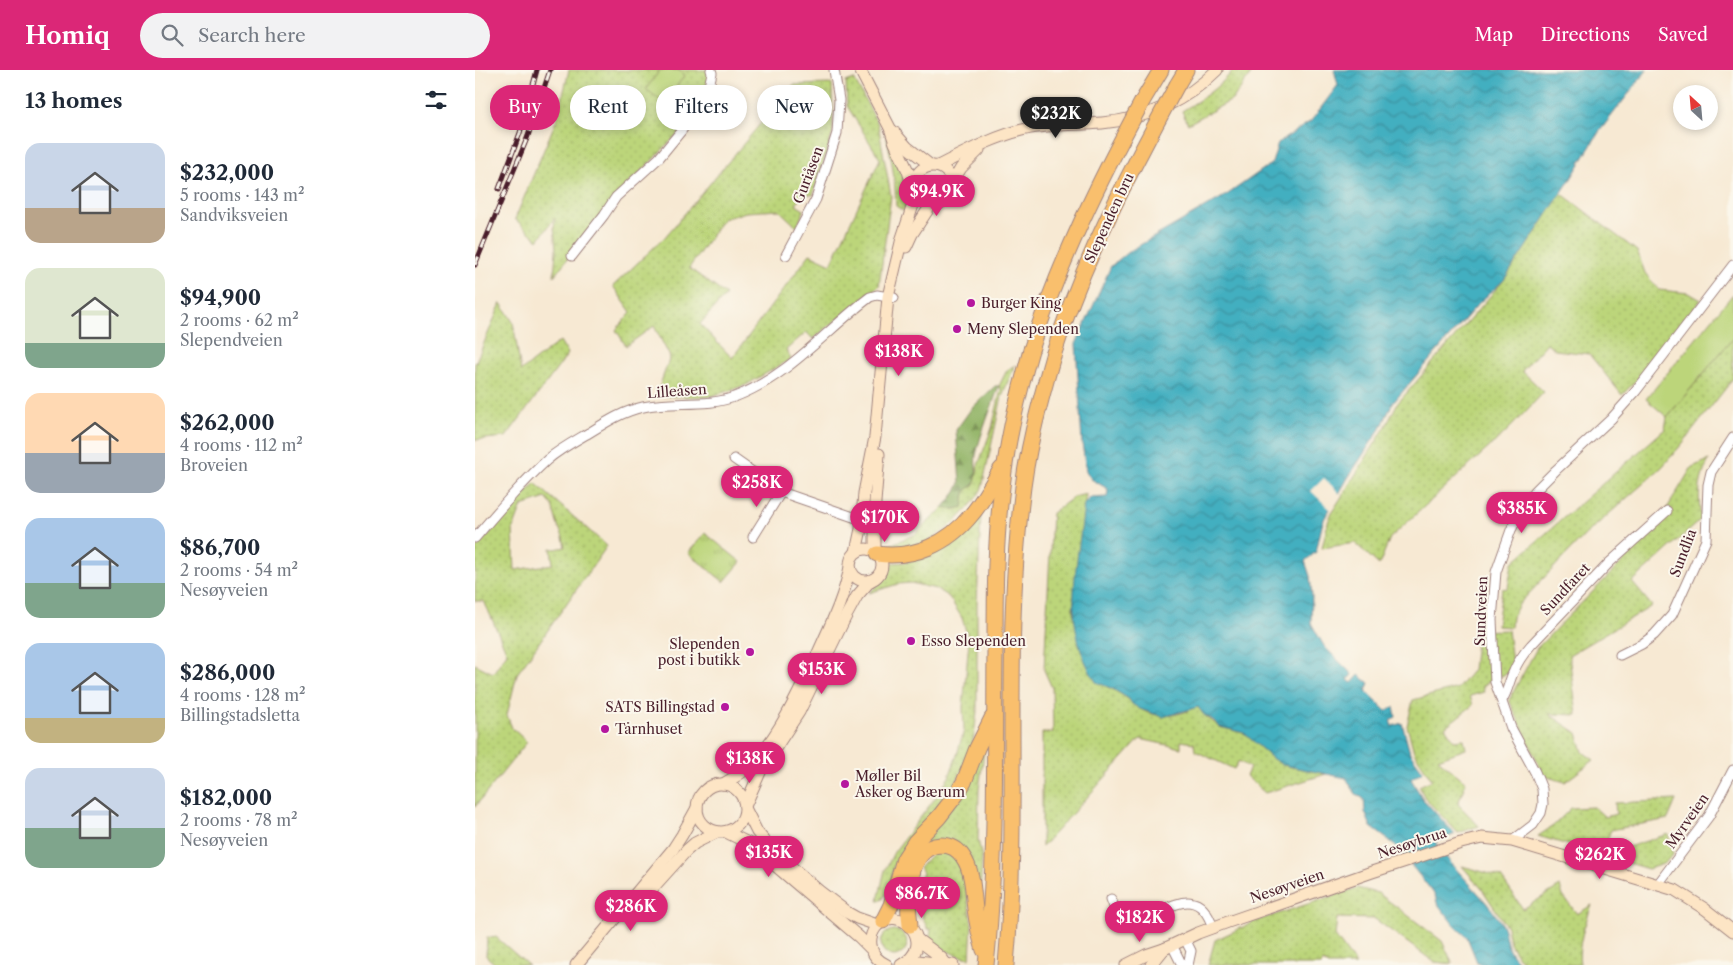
<!DOCTYPE html>
<html lang="en">
<head>
<meta charset="utf-8">
<style>
	:root { --surface:#fff; --page:#f2f2f3; --text:#1f2937; --muted:#747a83; --accent:#db2777 }
	body { margin:0; font-family:"Libre Caslon Text",serif; background:var(--page); color:var(--text); height:100vh; display:flex; flex-direction:column; font-size:19px; white-space:nowrap }
	* { box-sizing:border-box; margin:0 }
	p { font-size:16px; color:var(--muted) }
	.icon { flex:none; width:28px; height:28px; fill:none; stroke:currentColor; stroke-width:2; stroke-linecap:round; stroke-linejoin:round }
	.map { position:relative; flex:1; overflow:hidden }
	.drawer { display:flex; flex-direction:column; background:var(--surface); width:475px }
	.drawer>* { flex:none }
	.top-card { position:absolute; left:15px; top:15px; width:475px; height:45px; display:flex; gap:10px }
	.needle { width:32px; rotate:334deg }
	.fabs { position:absolute; left:1198px; top:15px; display:grid; gap:10px }
	.fabs a { display:grid; place-items:center; width:45px; height:45px; border-radius:50%; background:var(--surface); box-shadow:0 2px 8px #0003; font-size:25px }
	.price { position:absolute; translate:-50% -42px; padding:0 11px; border-radius:18px; background:var(--accent); color:#fff; font-size:16px; line-height:32px; filter:drop-shadow(0 1px 2px #0008) }
	.price::after { content:''; position:absolute; left:50%; top:30px; width:15px; height:11px; margin-left:-8px; background:inherit; clip-path:polygon(0 0,100% 0,50% 100%) }
	.price.selected { background:#222; color:#fff }
	ul { padding:0; list-style:none }
	li { display:flex; align-items:center; gap:15px; height:125px; padding:0 25px }
	li span { display:grid; place-items:center; flex:none; width:140px; height:100px; border-radius:15px; color:#555 }
	li>.icon { margin-inline-start:auto }
	span .icon { width:60px; height:60px; fill:#fffc; stroke-width:1 }
	li b { font-size:21px }
	h2 { display:flex; justify-content:space-between; align-items:center; height:60px; padding:0 25px; font-size:21px }
	.tag { padding:0 18px; border-radius:22px; background:var(--surface); box-shadow:0 2px 8px #0003; font-size:18px; line-height:45px }
	.tag.selected { background:var(--accent); color:#fff }
	header { display:flex; align-items:center; gap:30px; box-sizing:border-box; height:70px; padding:0 25px; background:var(--accent); color:#fff }
	header strong { font-size:24px }
	nav { display:flex; gap:28px; margin-inline-start:auto; font-size:18px }
	.search { width:350px; height:45px; background:var(--page); display:flex; align-items:center; gap:12px; box-sizing:border-box; padding:0 18px; border-radius:28px; color:var(--muted); font-size:19px }
	main { display:flex; flex:1; min-height:0 }
	.map>svg:first-child { display:block }
	.grass { fill:url(#grass-dots); stroke:#837a52; fill-rule:evenodd }
	.forest { fill:url(#forest-firs); stroke:#706a4a }
	.park { fill:url(#park-tufts); stroke:#837a52 }
	.pitch { fill:#bcd57a; stroke:#837a52 }
	.water { fill:url(#water-waves); stroke:#466776 }
	.pier { fill:#f7e9d3 }
	.lines { fill:none; stroke-linecap:round; stroke-linejoin:round }
	.street-casing { stroke:#a0847f; stroke-width:11 }
	.secondary-casing { stroke:#a0847f; stroke-width:13 }
	.highway-casing { stroke:#a0847f; stroke-width:17 }
	.street { stroke:#fff; stroke-width:9 }
	.secondary { stroke:#fde5c5; stroke-width:11 }
	.highway { stroke:#f9bf6d; stroke-width:15 }
	.rail-casing { stroke:#4a1f2b; stroke-width:5 }
	.rail { stroke:#fbf7ec; stroke-width:3; stroke-dasharray:9; stroke-linecap:butt }
	.highway-bridge-casing { stroke:#a0847f; stroke-width:17; stroke-linecap:butt }
	.highway-bridge { stroke:#f9bf6d; stroke-width:15 }
	.poi-dot { fill:#b5179e; stroke:#fbf7ec; stroke-width:2 }
	.labels { text-anchor:middle; dominant-baseline:central; stroke-width:4; stroke-linejoin:round; paint-order:stroke }
	.street-label { font-size:14px; fill:#4a1f2b; stroke:#fbf7ec }
	.poi-label { font-size:14px; fill:#4a1f2b; stroke:#fbf7ec; text-anchor:start }
</style>
</head>
<body>
<header>
<strong>Homiq</strong>
<div class="search"><svg class="icon" aria-label="search" viewBox="0 0 24 24"><circle cx="10" cy="10" r="6"/><path d="M15 15l6 6"/></svg>Search here</div>
<nav><a>Map</a><a>Directions</a><a>Saved</a></nav>
</header>
<main>
<section class="drawer">
<h2>13 homes<svg class="icon" aria-label="filters" viewBox="0 0 24 24"><path d="M4 7h16M4 17h16"/><circle cx="9" cy="7" r="2"/><circle cx="15" cy="17" r="2"/></svg></h2>
<ul>
<li><span style="background:linear-gradient(#c9d6e8 65%,#b9a48a 0)"><svg class="icon" aria-label="home" viewBox="0 0 24 24"><path d="M3 11l9-7 9 7M6 9v11h12V9"/></svg></span><div><b>$232,000</b><p>5 rooms · 143 m²</p><p>Sandviksveien</p></div></li>
<li><span style="background:linear-gradient(#dfe7d0 75%,#7fa58c 0)"><svg class="icon" aria-label="home" viewBox="0 0 24 24"><path d="M3 11l9-7 9 7M6 9v11h12V9"/></svg></span><div><b>$94,900</b><p>2 rooms · 62 m²</p><p>Slependveien</p></div></li>
<li><span style="background:linear-gradient(#ffd9b3 60%,#9aa5b1 0)"><svg class="icon" aria-label="home" viewBox="0 0 24 24"><path d="M3 11l9-7 9 7M6 9v11h12V9"/></svg></span><div><b>$262,000</b><p>4 rooms · 112 m²</p><p>Broveien</p></div></li>
<li><span style="background:linear-gradient(#a9c7e8 65%,#7fa58c 0)"><svg class="icon" aria-label="home" viewBox="0 0 24 24"><path d="M3 11l9-7 9 7M6 9v11h12V9"/></svg></span><div><b>$86,700</b><p>2 rooms · 54 m²</p><p>Nesøyveien</p></div></li>
<li><span style="background:linear-gradient(#a9c7e8 75%,#c2b280 0)"><svg class="icon" aria-label="home" viewBox="0 0 24 24"><path d="M3 11l9-7 9 7M6 9v11h12V9"/></svg></span><div><b>$286,000</b><p>4 rooms · 128 m²</p><p>Billingstadsletta</p></div></li>
<li><span style="background:linear-gradient(#c9d6e8 60%,#7fa58c 0)"><svg class="icon" aria-label="home" viewBox="0 0 24 24"><path d="M3 11l9-7 9 7M6 9v11h12V9"/></svg></span><div><b>$182,000</b><p>2 rooms · 78 m²</p><p>Nesøyveien</p></div></li>
</ul>
</section>
<div class="map">
<svg width="1258" height="895" viewBox="0 0 1258 895">
	<defs>
		<pattern id="grass-dots" width="8" height="8" patternUnits="userSpaceOnUse" patternTransform="scale(1.25)"><rect width="8" height="8" fill="#bcd57a"/><path d="M2 2h.1M6 6h.1" fill="none" stroke="#a3b66a" stroke-width="1.8" stroke-linecap="round"/></pattern>
		<pattern id="forest-firs" width="22" height="20" patternUnits="userSpaceOnUse" patternTransform="scale(1.25)"><rect width="22" height="20" fill="#95b66a"/><path d="M5 1l3.5 6h-7zM16 11l3.5 6h-7z" fill="#7c9357"/></pattern>
		<pattern id="park-tufts" width="24" height="20" patternUnits="userSpaceOnUse" patternTransform="scale(1.25)"><rect width="24" height="20" fill="#bcd57a"/><path d="M3 7l-1-3M5 7V3M7 7l1-3M15 17l-1-3M17 17v-4M19 17l1-3" fill="none" stroke="#a3b66a"/></pattern>
		<pattern id="water-waves" width="16" height="10" patternUnits="userSpaceOnUse" patternTransform="scale(1.25)"><rect width="16" height="10" fill="#43afc0"/><path d="M0 5q4-4 8 0t8 0" fill="none" stroke="#3a8e9c"/></pattern>
	</defs>
	<rect width="100%" height="100%" fill="#fbf7ec"/>
	<filter id="ink" filterUnits="userSpaceOnUse"><feTurbulence type="fractalNoise" baseFrequency=".02" numOctaves="2"/><feDisplacementMap in="SourceGraphic" scale="10" xChannelSelector="R" yChannelSelector="G"/><feConvolveMatrix kernelMatrix="1 2 1 2 8 2 1 2 1" color-interpolation-filters="sRGB"/></filter>
	<filter id="wash" filterUnits="userSpaceOnUse"><feTurbulence type="fractalNoise" baseFrequency=".0096" numOctaves="4" result="noise"/><feDisplacementMap in="SourceGraphic" scale="20" xChannelSelector="R" yChannelSelector="G"/><feGaussianBlur stdDeviation="1.12" result="paint"/><feColorMatrix in="noise" values="0 0 0 0 0 0 0 0 0 0 0 0 0 0 0 0 0 1.4 0 .05"/><feComposite in="paint" operator="in"/></filter>
	<g filter="url(#wash)">
		<rect width="100%" height="100%" fill="#f7e9d3"/>
		<!-- grass -->
		<g class="grass">
			<path d="M94 0H236L237 3 207 60 141 127 79 206 81 180 79 157 80 148 63 170 40 149 83 46Z"/>
			<path d="M759 0H780L778 1 757 30 713 54 707 41C727 29 744 17 759 0Z"/>
			<path d="M379 9 403 54 416 126 404 216 338 269 331 262 311 280 316 289 271 315 234 327 181 326 195 287 179 256 151 276 141 260 156 242 138 216 190 167 318 15 357 14 358 62 338 125 327 124 321 135 329 140 322 157 304 140 271 142 248 149 214 198 251 225 225 254 257 288 335 184 356 194 405 89 372 36 371 12Z"/>
			<path d="M408 55C421 86 434 107 430 142L421 136C420 109 416 81 408 55Z"/>
			<path d="M1086 123 1162 181 1170 203 1184 220 1214 223 1226 230 1189 281 1147 325 1114 284 1080 280 1072 273 1047 301 1069 322 1032 361 915 468 904 495 880 473 847 478 853 452 857 442 911 356 922 334 1029 210Z"/>
			<path d="M26 233 38 252 46 301 85 271 93 284 31 367 0 370V294Z"/>
			<path d="M1258 268V309L1207 374 1187 397 1109 466 1045 533 1037 547 1036 557 1022 556 1027 519 1033 518 1037 493 1190 359 1192 347Z"/>
			<path d="M540 295 527 326 507 418C495 443 443 492 414 475L439 465 468 438 482 439 488 434 490 422 503 400 502 398 517 358 526 319 524 316 532 300Z"/>
			<path d="M1234 390C1223 412 1223 425 1226 449L1157 512 1177 536 1094 585 1102 645 1074 644 1102 663 1108 682 1119 690 1090 712 1069 706 1034 630 1062 578 1179 460 1217 397Z"/>
			<path d="M60 413 132 476 42 604 32 645 37 658 52 672 0 737V594L18 603 32 583 9 531H0V480ZM71 428 77 435 82 453 88 467 90 477 80 479 76 478 78 494 40 500 38 459 47 436Z"/>
			<path d="M611 424 598 539 607 582 621 612C632 616 642 621 652 628 657 631 660 636 664 638 680 649 704 647 720 637H723L729 645 745 657 769 663 798 689 808 695 851 704 790 723 771 706 775 698 764 691 759 699 720 681 719 673 706 671V678L665 669 567 777V663H578L577 618 569 600 577 443 599 427Z"/>
			<path d="M506 444 502 533V641L499 666 495 684 476 722 433 772 420 792 413 821 407 830H403L410 800 419 782 464 723 474 707 482 685 489 660 488 637 494 571 487 548 474 527 461 519 436 513 423 514 394 523 408 510 414 493 432 492 456 483Z"/>
			<path d="M1033 560 1038 601 1016 610 1008 616 1009 622 995 626 998 635 970 657 979 670 989 669 991 679 963 689 991 712 983 734 1004 756 983 763 950 728 944 716 957 710 939 682 932 656 938 630 983 618 998 600 1002 561Z"/>
			<path d="M508 678 509 683 504 719 503 770 507 787 505 830 493 784 443 779Z"/>
			<path d="M1201 730 1193 749 1136 760 1132 770 1150 778 1193 764 1198 785 1188 794 1173 799 1063 766 1078 756 1096 738 1119 737 1130 747 1141 744 1140 733Z"/>
			<path d="M467 781 478 785 487 796 497 854 495 888C479 885 464 880 455 866L456 859H453C442 838 440 825 448 802L444 798 457 784Z"/>
			<path d="M987 796 1026 807 1048 839 1085 816 1088 826 1102 844 1117 835C1110 854 1102 875 1105 895H1053L1043 887 1035 874 1032 857 1007 819Z"/>
			<path d="M882 818 903 823 967 871 978 894 959 892 900 849 862 848 860 866 881 895H853L848 892 846 895H733L740 870 781 851Z"/>
			<circle cx="419" cy="873" r="13"/>
			<path d="M21 867 53 895H21L11 886 12 868Z"/>
		</g>
		<!-- forest -->
		<path class="forest" d="M520 316H524C516 339 506 362 501 385 499 398 505 402 498 416 487 420 490 428 488 437 482 439 474 440 468 438L481 422 485 413 481 360 496 339Z"/>
		<!-- park -->
		<path class="park" d="M230 463 266 492 249 512 213 483Z"/>
		<!-- pitch -->
		<g class="pitch">
			<path d="M185 0H203L210 5 189 33 171 19Z"/>
			<path d="M1258 224V268L1192 347 1171 329Z"/>
		</g>
		<!-- water -->
		<path class="water" d="M859 0H1172L1124 62 1097 107 1029 210 1003 234 917 334 908 354 873 408 848 451 841 482 830 491 835 506 837 526 836 553 849 576 877 604 873 610 877 613 884 605 894 613 891 621 911 641 919 637 921 647 915 650 917 656 927 653 935 683 948 701 936 709 948 729 980 764 960 772C979 801 1006 822 1025 851 1035 868 1026 879 1048 895H1006L1002 892 992 867 979 855 962 833 960 825 949 811 919 774 896 757 890 742 889 729 881 724 871 708 808 695 798 689 769 663 745 657 738 650 729 645 723 637 688 647 665 639 657 634 654 629 638 619 621 612C584 553 603 498 609 434L615 428 632 427 633 419 616 409 611 401 607 373 601 274 636 196 653 182 753 124 797 93 803 73 836 51 863 15Z"/>
		<!-- pier -->
		<path class="pier" d="M849 408 866 425 857 441 836 421Z"/>
	</g>
	<g filter="url(#ink)">
		<g class="lines">
			<!-- street casing -->
			<g class="street-casing">
				<g id="street">
					<path d="M311 185 341 129 362 63 364 30 359 0"/>
					<path d="M97 186 129 145 141 127 184 88 207 60 234 16 237 3 236 0"/>
					<path d="M259 389 306 422 387 450"/>
					<path d="M278 467 306 422"/>
					<path d="M0 468C23 441 46 414 72 390 86 378 102 370 117 361 133 351 149 341 168 337 199 330 232 338 262 326 315 305 351 260 395 227L402 225 419 228"/>
					<path d="M1145 585 1167 574 1179 565 1197 545 1231 470 1233 415 1236 402 1258 368"/>
					<path d="M1027 630C1033 621 1034 611 1039 601 1043 591 1049 583 1056 575L1134 493 1192 441"/>
					<path d="M1037 771 1058 755 1066 743 1068 734 1067 719 1060 702 1036 658 1020 612 1017 550 1021 502 1036 460 1045 442 1060 421 1081 400 1136 349 1161 321 1258 195"/>
					<path d="M1183 814 1234 746 1258 700"/>
					<path d="M636 829 644 849C678 861 719 799 738 858"/>
					<path d="M710 869 716 881 713 895"/>
					<path d="M697 875 707 895"/>
				</g>
			</g>
			<!-- secondary casing -->
			<g class="secondary-casing">
				<g id="secondary">
					<path d="M385 0 415 58 420 73 433 101 438 117"/>
					<path d="M418 61 432 77 455 95"/>
					<circle cx="458" cy="115" r="19"/>
					<path d="M463 96C491 82 520 66 551 59 576 54 602 55 627 53 671 49 711 31 742 0"/>
					<path d="M477 113 486 98 504 80"/>
					<path d="M431 177 437 164 456 135"/>
					<circle cx="391" cy="495" r="16"/>
					<path d="M381 482 386 459 389 423 400 367 413 227 427 168 441 126"/>
					<path d="M400 482V432L404 384"/>
					<circle cx="246" cy="738" r="24"/>
					<path d="M248 714C259 708 270 701 279 692 307 661 325 620 343 583 356 554 369 528 375 497"/>
					<path d="M270 736 286 700 324 642 370 548 382 526 396 510"/>
					<path d="M271 740 282 762 299 782 344 821 373 843 382 848 402 855"/>
					<path d="M251 762 275 774 384 867 396 879"/>
					<path d="M156 842 212 780 220 773 242 762"/>
					<path d="M442 869C449 875 468 887 470 893"/>
					<path d="M434 890 478 895"/>
					<path d="M101 895 198 779 207 765 222 738"/>
					<path d="M412 895C403 891 397 885 396 875 395 868 397 862 401 857 423 830 465 874 426 895"/>
					<path d="M651 895 671 885 689 879 723 863 753 852 897 802 986 773 1007 768 1037 771 1200 820 1230 839 1258 861"/>
					<path d="M676 895 689 879"/>
				</g>
			</g>
			<!-- highway casing -->
			<g class="highway-casing">
				<g id="highway">
					<path d="M702 15 711 0"/>
					<path d="M668 30 686 0"/>
					<path d="M402 484C439 489 473 474 497 444 508 431 517 414 526 399"/>
					<path d="M408 851 416 835 429 789 440 772 464 747 481 725 489 712 502 678 517 648"/>
					<path d="M435 855C432 832 431 776 466 775 475 775 483 779 488 787 498 801 498 823 500 839 502 853 505 867 509 880"/>
					<path d="M511 895C522 791 519 685 520 580 520 526 520 471 527 417 532 371 543 325 556 280"/>
					<path d="M531 895C545 742 528 587 546 434 551 383 564 335 578 286"/>
				</g>
			</g>
			<!-- street -->
			<use href="#street" class="street"/>
			<!-- secondary -->
			<use href="#secondary" class="secondary"/>
			<!-- highway -->
			<use href="#highway" class="highway"/>
			<!-- rail casing -->
			<g class="rail-casing">
				<g id="rail">
					<path d="M24 119 45 63 62 0"/>
					<path d="M0 195 53 66 75 0"/>
				</g>
			</g>
			<!-- rail -->
			<use href="#rail" class="rail"/>
			<!-- highway-bridge casing -->
			<g class="highway-bridge-casing">
				<g id="highway-bridge">
					<path d="M556 280C584 193 624 111 668 30"/>
					<path d="M578 286C608 190 654 103 702 15"/>
				</g>
			</g>
			<!-- highway-bridge -->
			<use href="#highway-bridge" class="highway-bridge"/>
		</g>
	</g>
	<!-- markers -->
	<g class="poi-dot">
		<circle cx="496" cy="233" r="5"/>
		<circle cx="482" cy="259" r="5"/>
		<circle cx="436" cy="571" r="5"/>
		<circle cx="275" cy="582" r="5"/>
		<circle cx="250" cy="637" r="5"/>
		<circle cx="130" cy="659" r="5"/>
		<circle cx="370" cy="714" r="5"/>
	</g>
	<g class="labels">
		<!-- street labels -->
		<g class="street-label">
			<text transform="translate(333 105) rotate(-69)">Guriåsen</text>
			<text transform="translate(634 148) rotate(-65)">Slependen bru</text>
			<text transform="translate(202 321) rotate(-4)">Lilleåsen</text>
			<text transform="translate(1208 483) rotate(-69)">Sundlia</text>
			<text transform="translate(1090 519) rotate(-47)">Sundfaret</text>
			<text transform="translate(1006 541) rotate(-88)">Sundveien</text>
			<text transform="translate(1212 751) rotate(-55)">Myrveien</text>
			<text transform="translate(937 773) rotate(-18)">Nesøybrua</text>
			<text transform="translate(812 816) rotate(-19)">Nesøyveien</text>
		</g>
		<!-- poi labels -->
		<g class="poi-label">
			<text x="506" y="233">Burger King</text>
			<text x="492" y="259">Meny Slependen</text>
			<text x="446" y="571">Esso Slependen</text>
			<text x="265" y="574" text-anchor="end">Slependen<tspan x="265" dy="16">post i butikk</tspan></text>
			<text x="240" y="637" text-anchor="end">SATS Billingstad</text>
			<text x="140" y="659">Tårnhuset</text>
			<text x="380" y="706">Møller Bil<tspan x="380" dy="16">Asker og Bærum</tspan></text>
		</g>
	</g>
</svg>
<div class="fabs">
<a><svg class="needle" viewBox="-14 -14 28 28"><path d="M0-13l5 13h-10z" fill="#e53935"/><path d="M0 13l5-13h-10z" fill="#747a83"/></svg></a>
</div>
<b class="price selected" style="left:581px;top:69px">$232K</b>
<b class="price" style="left:462px;top:147px">$94.9K</b>
<b class="price" style="left:424px;top:307px">$138K</b>
<b class="price" style="left:282px;top:438px">$258K</b>
<b class="price" style="left:1047px;top:464px">$385K</b>
<b class="price" style="left:410px;top:473px">$170K</b>
<b class="price" style="left:347px;top:625px">$153K</b>
<b class="price" style="left:275px;top:714px">$138K</b>
<b class="price" style="left:294px;top:808px">$135K</b>
<b class="price" style="left:1125px;top:810px">$262K</b>
<b class="price" style="left:447px;top:849px">$86.7K</b>
<b class="price" style="left:156px;top:862px">$286K</b>
<b class="price" style="left:665px;top:873px">$182K</b>
<div class="top-card">
<a class="tag selected">Buy</a>
<a class="tag">Rent</a>
<a class="tag">Filters</a>
<a class="tag">New</a>
</div>
</div>
</main>
</body>
</html>
